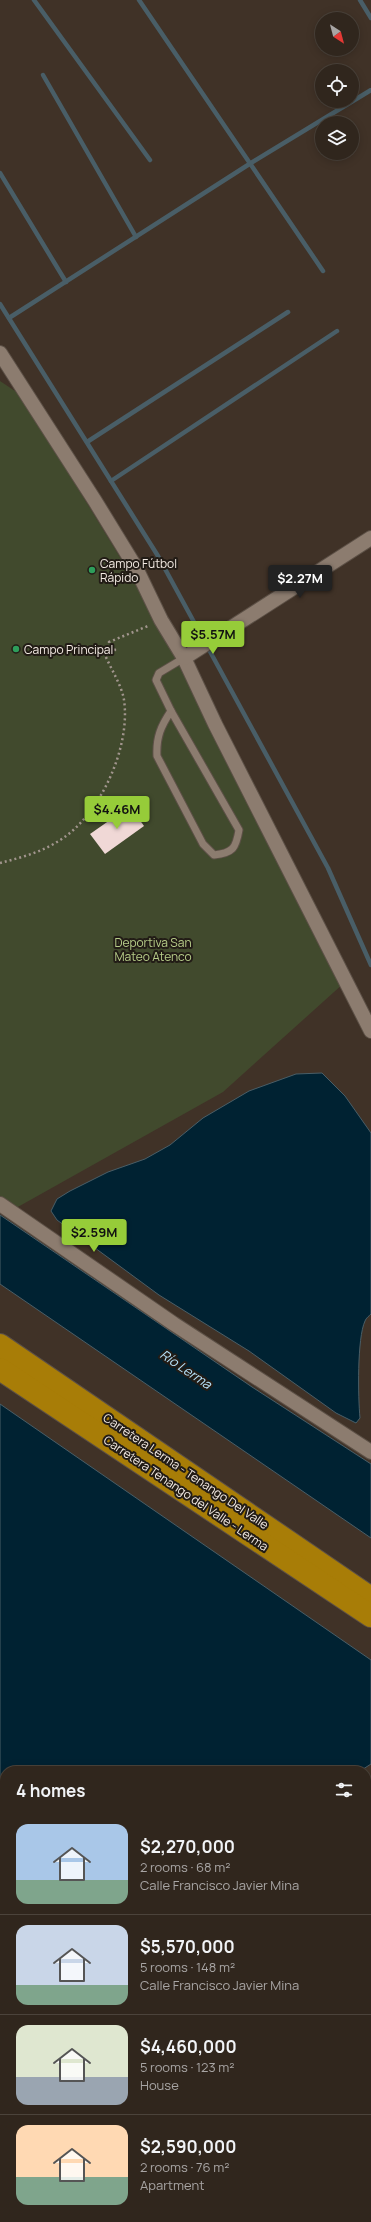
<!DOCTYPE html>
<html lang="en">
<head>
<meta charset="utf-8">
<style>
	:root { --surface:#30261d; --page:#3c322a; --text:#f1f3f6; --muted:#a8a5a4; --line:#4b433b; --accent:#96cc39 }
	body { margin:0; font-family:Manrope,sans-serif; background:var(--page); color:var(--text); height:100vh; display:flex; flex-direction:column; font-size:15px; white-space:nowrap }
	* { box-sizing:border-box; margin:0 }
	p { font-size:13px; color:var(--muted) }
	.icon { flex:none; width:22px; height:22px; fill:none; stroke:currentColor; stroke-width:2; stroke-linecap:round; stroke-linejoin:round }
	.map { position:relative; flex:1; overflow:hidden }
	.sheet { position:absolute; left:0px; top:1766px; width:371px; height:456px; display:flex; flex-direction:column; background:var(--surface); border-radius:16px 16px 0 0; box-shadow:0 2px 10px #0003,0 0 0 1px var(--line) }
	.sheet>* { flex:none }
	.needle { width:26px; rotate:144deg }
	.buttons { position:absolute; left:315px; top:12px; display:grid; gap:8px }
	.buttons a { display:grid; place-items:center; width:44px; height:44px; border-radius:50%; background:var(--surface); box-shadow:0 2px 10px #0003,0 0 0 1px var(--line); font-size:20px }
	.price { position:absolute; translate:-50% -34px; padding:0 9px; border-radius:4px; background:var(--accent); color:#111; font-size:13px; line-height:26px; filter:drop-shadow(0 1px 2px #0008) }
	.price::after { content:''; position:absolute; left:50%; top:24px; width:12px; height:9px; margin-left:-6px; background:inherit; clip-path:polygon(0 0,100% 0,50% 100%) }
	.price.selected { background:#222; color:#fff }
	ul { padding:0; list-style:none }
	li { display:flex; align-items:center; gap:12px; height:100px; padding:0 16px }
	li+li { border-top:1px solid var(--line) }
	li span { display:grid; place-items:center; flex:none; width:112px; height:80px; border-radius:12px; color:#555 }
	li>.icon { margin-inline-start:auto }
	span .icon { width:48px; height:48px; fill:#fffc; stroke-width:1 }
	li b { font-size:17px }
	h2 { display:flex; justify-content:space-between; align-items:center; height:48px; padding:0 16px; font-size:17px }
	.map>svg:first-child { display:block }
	.green { fill:#414a2d }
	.water { fill:#002232; stroke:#495e67 }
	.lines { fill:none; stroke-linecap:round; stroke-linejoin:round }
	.stream { stroke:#495e67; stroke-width:4.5 }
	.building { fill:#f0d8d6 }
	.service-casing { stroke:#5c5046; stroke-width:9 }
	.minor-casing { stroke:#5c5046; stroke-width:16 }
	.motorway-casing { stroke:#5c5046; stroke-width:24 }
	.path { stroke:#a1958d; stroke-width:2.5; stroke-dasharray:2 3; stroke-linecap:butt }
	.service { stroke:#8c7c6f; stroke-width:7 }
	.minor { stroke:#8c7c6f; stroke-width:14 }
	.motorway { stroke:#a87d07; stroke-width:22 }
	.leisure-dot { fill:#2e9e5b; stroke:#221c16; stroke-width:1.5 }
	.labels { text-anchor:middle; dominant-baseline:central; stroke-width:4; stroke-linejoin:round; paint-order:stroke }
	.poi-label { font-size:12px; fill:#f4ebe4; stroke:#221c16; text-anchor:start }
	.park-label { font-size:12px; fill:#b7cd89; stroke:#221c16 }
	.street-label { font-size:12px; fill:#f4ebe4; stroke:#221c16 }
	.water-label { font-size:13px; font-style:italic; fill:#b7e3fb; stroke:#221c16 }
</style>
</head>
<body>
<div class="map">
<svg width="371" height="2222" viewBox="0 0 371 2222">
	<rect width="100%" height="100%" fill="#403227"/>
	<!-- green -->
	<g class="green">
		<path d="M0 381 21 395 143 595 344 983 223 1092 16 1208 0 1197Z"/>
		<path d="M0 2056 5 2063V2182L0 2185Z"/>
	</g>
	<!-- water -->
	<g class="water">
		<path d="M322 1073 345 1096 371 1133V1314C369 1316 366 1318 365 1321 357 1338 358 1398 360 1418L356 1423 336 1413 249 1351 159 1295 57 1220 51 1211 57 1199 70 1191 108 1172 145 1159 170 1145 203 1118 249 1091 296 1074Z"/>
		<path d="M0 1215 252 1387 371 1464V1538L0 1284Z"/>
		<path d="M0 1404 371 1660V1764L360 1771H5V1999L0 2003Z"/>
	</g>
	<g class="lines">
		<!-- stream -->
		<g class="stream">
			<path d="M34 0 150 160"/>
			<path d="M139 0 323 271"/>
			<path d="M360 0 371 18"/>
			<path d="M43 75 136 237"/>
			<path d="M0 173 66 282"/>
			<path d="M0 304 158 556 328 868 371 965"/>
			<path d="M9 318 251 163 371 90"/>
			<path d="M87 442 288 312"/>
			<path d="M111 481 337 331"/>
		</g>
	</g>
	<!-- building -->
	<path class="building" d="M130 806 144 826 105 854 90 834Z"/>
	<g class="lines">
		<!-- service casing -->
		<g class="service-casing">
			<g id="service">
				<path d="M171 711 239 830C236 848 233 853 214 855L203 844 157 756C156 737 161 726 171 711Z"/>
				<path d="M171 711 156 680 159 673 184 658"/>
				<path d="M95 2217 98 2222"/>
			</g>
		</g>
		<!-- minor casing -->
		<g class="minor-casing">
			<g id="minor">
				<path d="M0 353 95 501 136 568 161 620 184 658 215 724 371 1031"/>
				<path d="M184 658 371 538"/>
				<path d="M0 1204 174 1324 371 1452"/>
				<path d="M366 2057 371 2065"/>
			</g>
		</g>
		<!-- motorway casing -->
		<g class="motorway-casing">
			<g id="motorway">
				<path d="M0 1345 371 1598"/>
				<path d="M0 1369 371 1616"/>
			</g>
		</g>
		<!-- path -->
		<path class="path" d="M0 863C19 858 39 853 57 842 99 818 131 748 124 700 122 686 111 669 105 655L115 650 109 642 148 626"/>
		<!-- service -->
		<use href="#service" class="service"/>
		<!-- minor -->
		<use href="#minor" class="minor"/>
		<!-- motorway -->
		<use href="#motorway" class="motorway"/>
	</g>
	<!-- markers -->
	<g class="leisure-dot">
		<circle cx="92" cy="570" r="4"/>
		<circle cx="16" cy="649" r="4"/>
	</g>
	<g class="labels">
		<!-- poi labels -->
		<g class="poi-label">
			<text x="100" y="563">Campo Fútbol<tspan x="100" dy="14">Rápido</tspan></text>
			<text x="24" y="649">Campo Principal</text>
		</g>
		<!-- park labels -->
		<g class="park-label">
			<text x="153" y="942">Deportiva San<tspan x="153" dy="14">Mateo Atenco</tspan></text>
		</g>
		<!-- street labels -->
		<g class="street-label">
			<text transform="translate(186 1471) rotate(34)">Carretera Lerma - Tenango Del Valle</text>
			<text transform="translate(186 1493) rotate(34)">Carretera Tenango del Valle - Lerma</text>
		</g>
		<!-- water labels -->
		<g class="water-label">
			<text transform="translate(186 1369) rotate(34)">Río Lerma</text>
		</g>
	</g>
</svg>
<div class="buttons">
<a><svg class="needle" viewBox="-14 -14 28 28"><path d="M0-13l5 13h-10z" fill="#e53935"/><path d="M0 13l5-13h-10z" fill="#a8a5a4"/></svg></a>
<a><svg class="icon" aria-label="locate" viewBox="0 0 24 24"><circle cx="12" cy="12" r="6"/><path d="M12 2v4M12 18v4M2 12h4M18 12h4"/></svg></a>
<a><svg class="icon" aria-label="layers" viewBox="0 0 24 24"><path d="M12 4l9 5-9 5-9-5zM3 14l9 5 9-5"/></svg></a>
</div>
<b class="price selected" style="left:300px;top:599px">$2.27M</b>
<b class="price" style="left:213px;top:655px">$5.57M</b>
<b class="price" style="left:117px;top:830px">$4.46M</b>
<b class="price" style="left:94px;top:1253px">$2.59M</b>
<section class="sheet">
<h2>4 homes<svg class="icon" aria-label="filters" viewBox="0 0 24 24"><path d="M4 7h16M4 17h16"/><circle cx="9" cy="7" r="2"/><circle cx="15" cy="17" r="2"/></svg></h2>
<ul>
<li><span style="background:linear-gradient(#a9c7e8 70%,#7fa58c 0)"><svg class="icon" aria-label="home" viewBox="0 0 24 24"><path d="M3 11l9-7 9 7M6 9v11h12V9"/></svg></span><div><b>$2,270,000</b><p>2 rooms · 68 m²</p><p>Calle Francisco Javier Mina</p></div></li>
<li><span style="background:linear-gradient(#c9d6e8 75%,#7fa58c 0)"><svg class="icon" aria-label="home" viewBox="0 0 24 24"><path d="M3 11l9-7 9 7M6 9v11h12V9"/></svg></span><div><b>$5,570,000</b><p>5 rooms · 148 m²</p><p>Calle Francisco Javier Mina</p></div></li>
<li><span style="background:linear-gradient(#dfe7d0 65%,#9aa5b1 0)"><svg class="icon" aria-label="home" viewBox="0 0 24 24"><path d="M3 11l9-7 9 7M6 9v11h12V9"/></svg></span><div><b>$4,460,000</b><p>5 rooms · 123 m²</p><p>House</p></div></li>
<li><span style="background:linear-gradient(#ffd9b3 65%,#7fa58c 0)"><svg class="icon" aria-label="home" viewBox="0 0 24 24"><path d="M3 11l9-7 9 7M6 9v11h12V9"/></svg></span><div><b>$2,590,000</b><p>2 rooms · 76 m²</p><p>Apartment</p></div></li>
</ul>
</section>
</div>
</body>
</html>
